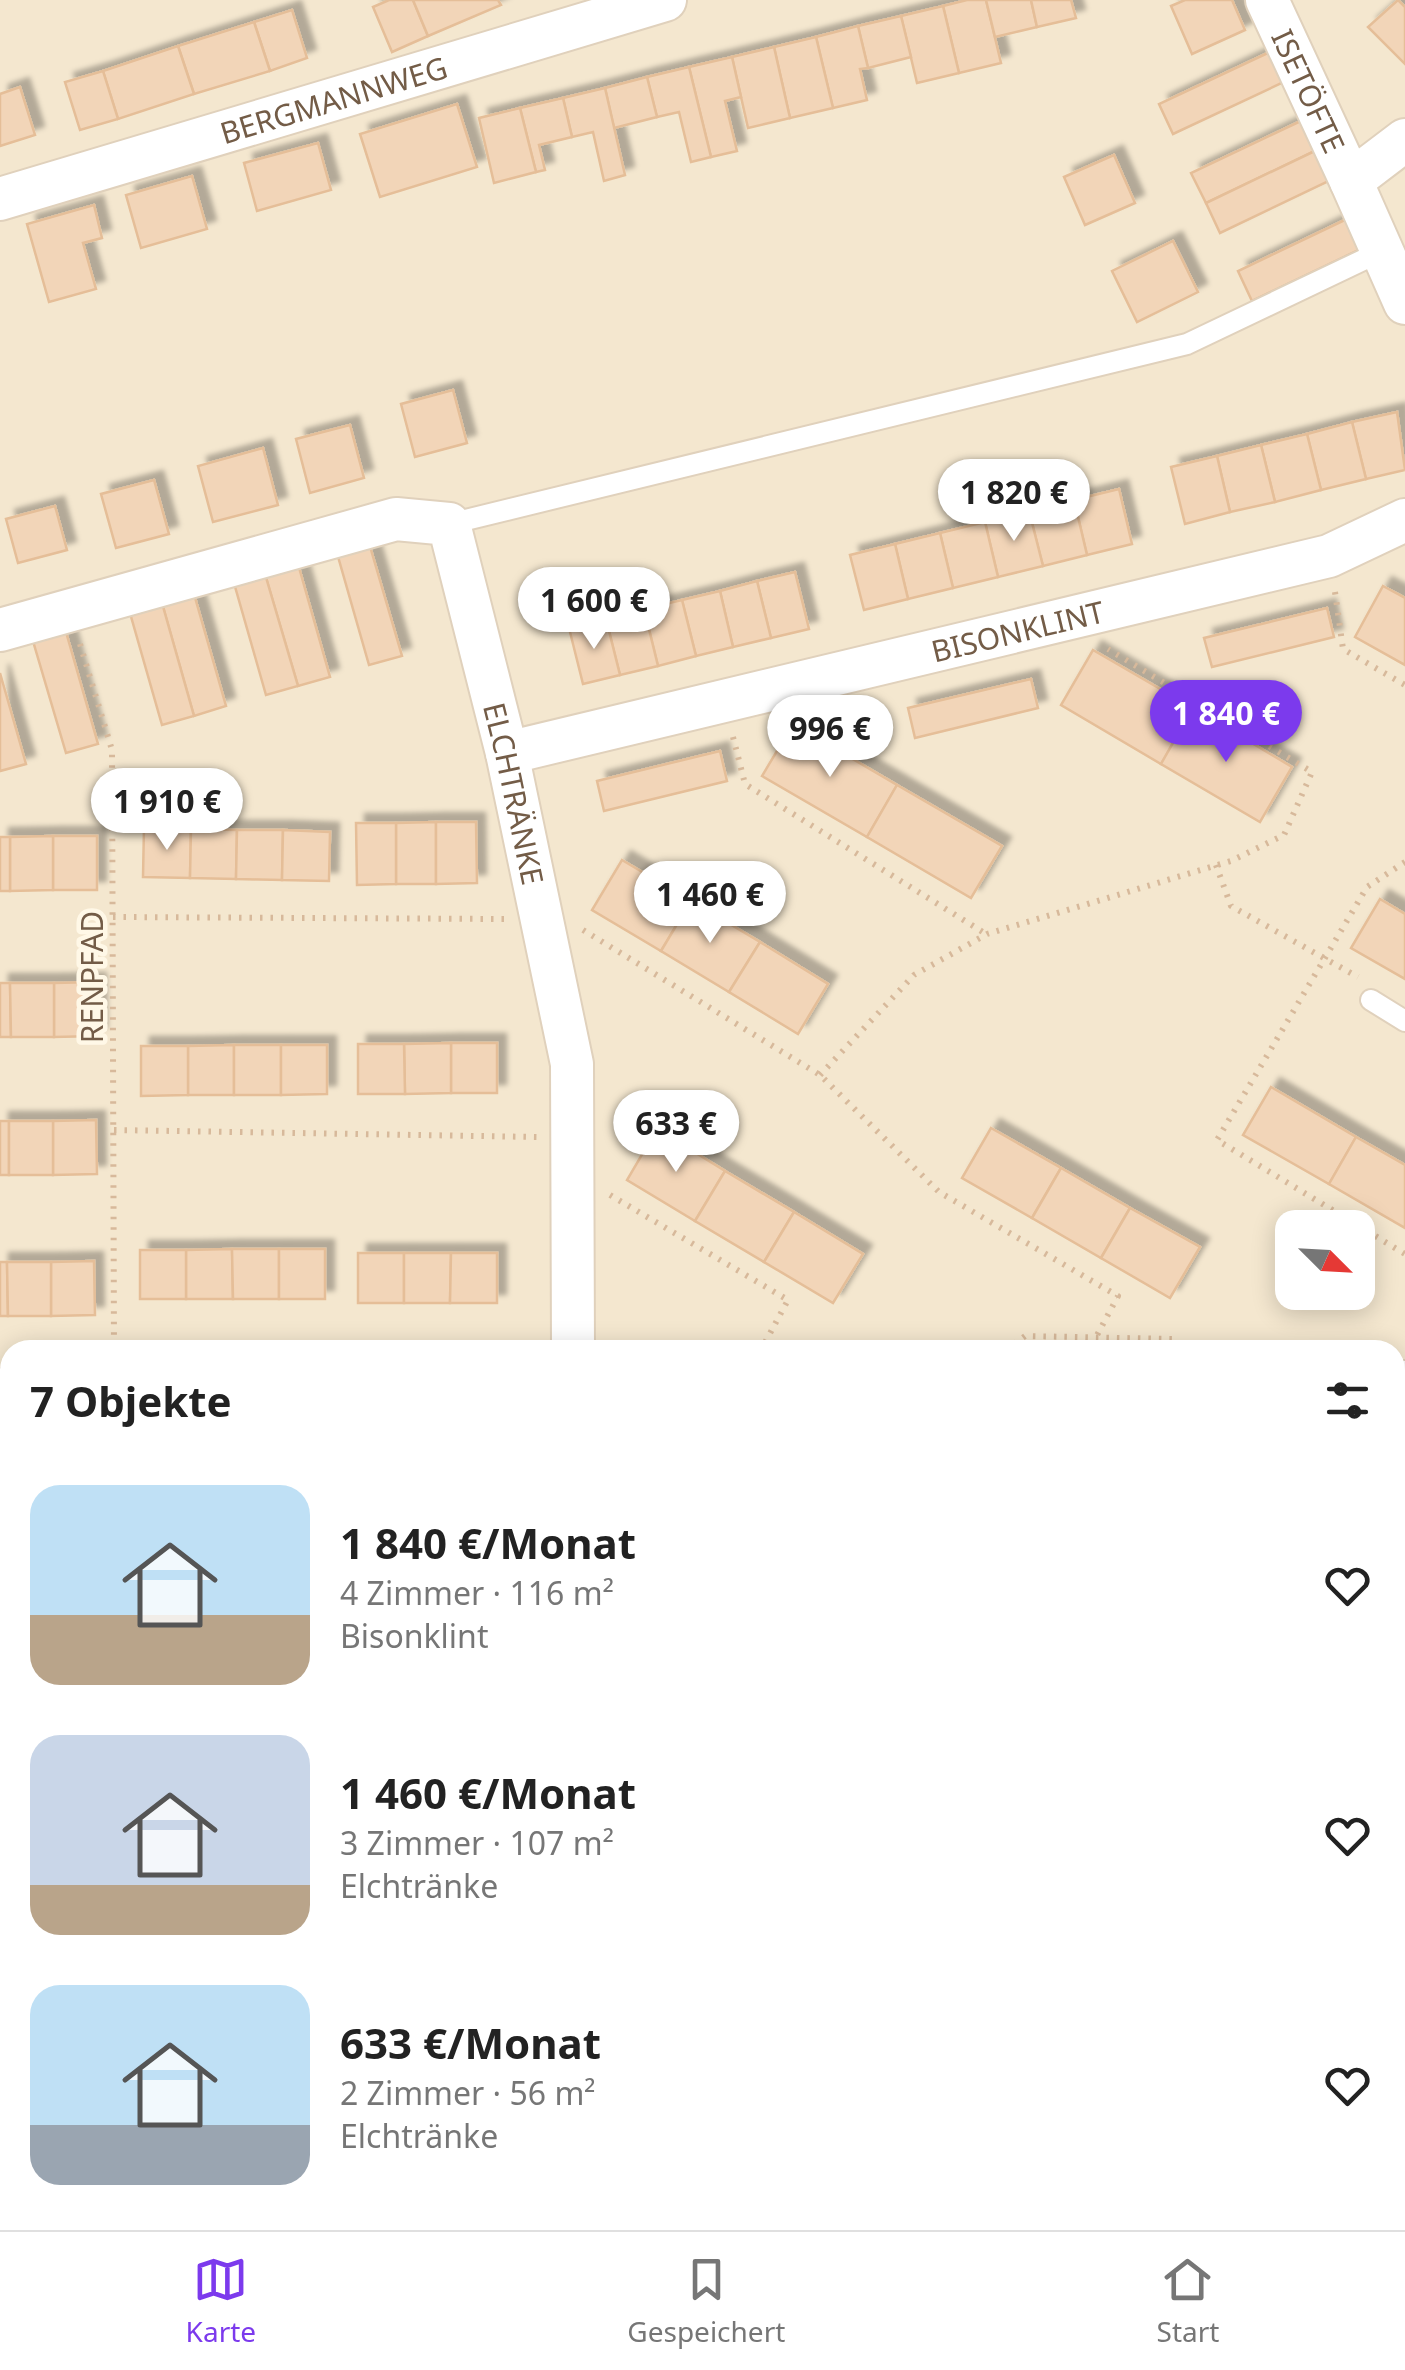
<!DOCTYPE html>
<html lang="de">
<head>
<meta charset="utf-8">
<style>
	:root { --surface:#fff; --page:#f2f2f2; --text:#222; --muted:#767676; --line:#e0e0e0; --accent:#7c3aed }
	body { margin:0; font-family:"Noto Sans",sans-serif; background:var(--page); color:var(--text); height:100vh; display:flex; flex-direction:column; font-size:38px; white-space:nowrap }
	* { box-sizing:border-box; margin:0 }
	p { font-size:32px; color:var(--muted) }
	.icon { flex:none; width:55px; height:55px; fill:none; stroke:currentColor; stroke-width:2; stroke-linecap:round; stroke-linejoin:round }
	.map { position:relative; flex:1; overflow:hidden }
	.side { position:absolute; left:0px; top:1340px; width:1405px; height:890px; display:flex; flex-direction:column; background:var(--surface); border-radius:30px 30px 0 0; box-shadow:0 5px 25px #0003 }
	.side>* { flex:none }
	.needle { width:65px; rotate:114deg }
	.fabs { position:absolute; left:1275px; top:1210px; display:grid; gap:20px }
	.fabs a { display:grid; place-items:center; width:100px; height:100px; border-radius:20px; background:var(--surface); box-shadow:0 5px 25px #0003; font-size:50px }
	.price { position:absolute; translate:-50% -85px; padding:0 22px; border-radius:35px; background:#fff; color:#222; font-size:32px; line-height:65px; filter:drop-shadow(0 2px 5px #0008) }
	.price::after { content:''; position:absolute; left:50%; top:60px; width:30px; height:22px; margin-left:-15px; background:inherit; clip-path:polygon(0 0,100% 0,50% 100%) }
	.price.current { background:var(--accent); color:#fff }
	ul { padding:0; list-style:none }
	li { display:flex; align-items:center; gap:30px; height:250px; padding:0 30px }
	li span { display:grid; place-items:center; flex:none; width:280px; height:200px; border-radius:30px; color:#555 }
	li>.icon { margin-inline-start:auto }
	span .icon { width:120px; height:120px; fill:#fffc; stroke-width:1 }
	li b { font-size:42px }
	h2 { display:flex; justify-content:space-between; align-items:center; height:120px; padding:0 30px; font-size:42px }
	.dock { display:flex; justify-content:space-around; align-items:center; height:140px; border-top:2px solid var(--line); background:var(--surface); font-size:28px; color:var(--muted) }
	.dock a { display:grid; justify-items:center; gap:5px }
	.dock .current { color:var(--accent) }
	.map>svg:first-child { display:block }
	.residential { fill:#f4e7cf; fill-rule:evenodd }
	.education { fill:#f2ddf8 }
	.building { fill:#f2d5b8; stroke:#e5be98; stroke-width:2.5; filter:url(#shadow) }
	.lines { fill:none; stroke-linecap:round; stroke-linejoin:round }
	.service-casing { stroke:#e0d1bc; stroke-width:24 }
	.minor-casing { stroke:#e0d1bc; stroke-width:46 }
	.tertiary-casing { stroke:#e0d1bc; stroke-width:56 }
	.path { stroke:#d7b99b; stroke-width:6; stroke-dasharray:2.5 8; stroke-linecap:butt }
	.service { stroke:#fff; stroke-width:20 }
	.minor { stroke:#fff; stroke-width:42 }
	.tertiary { stroke:#fff; stroke-width:52 }
	.labels { text-anchor:middle; dominant-baseline:central; stroke-width:9; stroke-linejoin:round; paint-order:stroke }
	.street-label { font-size:30px; fill:#735c47; stroke:#fff8e7 }
</style>
</head>
<body>
<div class="map">
<svg width="1405" height="2230" viewBox="0 0 1405 2230">
	<defs>
		<filter id="shadow"><feDropShadow dx="9" dy="-9" stdDeviation="2.5" flood-color="#0004"/></filter>
	</defs>
	<rect width="100%" height="100%" fill="#fcf5e0"/>
	<!-- residential -->
	<path class="residential" d="M0 0H1405V2230H0ZM1292 1228H1358V1292H1292ZM10 1350H1395V2220H10Z"/>
	<!-- education -->
	<path class="education" d="M1395 2110 1405 2113V2230H1055L1059 2220H1395Z"/>
	<!-- building -->
	<g class="building">
		<path d="M389 0H413L428 36 392 52 373 7Z"/>
		<path d="M413 0H498L501 5 428 36Z"/>
		<path d="M967 0H986L1001 63 959 73 943 6Z"/>
		<path d="M986 0H1031L1037 27 995 37Z"/>
		<path d="M1031 0H1071L1076 18 1037 27Z"/>
		<path d="M1185 0H1232L1245 30 1192 54 1171 6Z"/>
		<path d="M1398 0 1405 7V64L1368 27Z"/>
		<path d="M943 6 959 73 917 83 901 16Z"/>
		<path d="M292 10 307 58 270 71 254 22Z"/>
		<path d="M901 16 911 57 868 68 858 26Z"/>
		<path d="M254 22 270 71 194 94 178 46Z"/>
		<path d="M858 26 868 68 860 69 867 100 833 108 816 37Z"/>
		<path d="M816 37 833 108 790 118 774 47Z"/>
		<path d="M178 46 194 94 118 119 103 71Z"/>
		<path d="M774 47 790 118 748 128 732 57Z"/>
		<path d="M1272 51 1286 81 1173 134 1159 104Z"/>
		<path d="M732 57 741 97 725 101 737 151 711 157 689 67Z"/>
		<path d="M689 67 711 157 691 162 679 112 657 117 647 77Z"/>
		<path d="M103 71 118 119 80 130 65 82Z"/>
		<path d="M647 77 657 117 614 128 605 88Z"/>
		<path d="M20 87 35 135 0 146V94Z"/>
		<path d="M605 88 625 175 604 181 593 132 572 137 563 98Z"/>
		<path d="M563 98 572 137 539 145 545 170 536 172 520 108Z"/>
		<path d="M457 104 477 167 380 197 360 134Z"/>
		<path d="M520 108 536 172 494 183 479 118Z"/>
		<path d="M1305 119 1319 149 1206 203 1191 173Z"/>
		<path d="M318 143 331 190 257 211 244 163Z"/>
		<path d="M1319 149 1333 179 1220 233 1206 203Z"/>
		<path d="M1114 155 1135 203 1085 225 1064 177Z"/>
		<path d="M192 176 207 229 141 248 126 195Z"/>
		<path d="M94 205 102 238 83 243 96 289 49 302 27 224Z"/>
		<path d="M1351 217 1365 247 1252 301 1238 271Z"/>
		<path d="M1173 241 1198 292 1137 322 1112 271Z"/>
		<path d="M453 390 467 443 415 457 401 404Z"/>
		<path d="M1397 412 1405 470 1366 479 1352 422Z"/>
		<path d="M1352 422 1366 479 1321 490 1307 434Z"/>
		<path d="M350 425 364 478 310 493 296 439Z"/>
		<path d="M1307 434 1321 490 1275 502 1261 445Z"/>
		<path d="M1261 445 1275 502 1230 512 1217 456Z"/>
		<path d="M263 448 278 505 213 522 198 466Z"/>
		<path d="M1217 456 1230 512 1185 524 1171 467Z"/>
		<path d="M154 480 169 534 116 548 101 494Z"/>
		<path d="M1119 489 1132 544 1087 555 1074 500Z"/>
		<path d="M1074 500 1087 555 1043 566 1029 511Z"/>
		<path d="M55 506 67 550 18 563 6 519Z"/>
		<path d="M1029 511 1043 566 998 577 985 522Z"/>
		<path d="M985 522 998 577 953 588 940 533Z"/>
		<path d="M940 533 953 588 908 599 895 544Z"/>
		<path d="M369 543 402 656 369 665 337 553Z"/>
		<path d="M895 544 908 599 864 610 850 555Z"/>
		<path d="M298 564 330 677 298 686 265 574Z"/>
		<path d="M795 572 809 629 771 638 757 581Z"/>
		<path d="M265 574 298 686 266 695 234 583Z"/>
		<path d="M757 581 771 638 733 647 720 591Z"/>
		<path d="M1383 586 1405 598V665L1355 637Z"/>
		<path d="M720 591 733 647 696 656 682 600Z"/>
		<path d="M194 594 226 706 194 716 162 603Z"/>
		<path d="M682 600 696 656 658 666 644 609Z"/>
		<path d="M162 603 194 716 162 725 130 613Z"/>
		<path d="M1327 608 1334 637 1212 667 1204 638Z"/>
		<path d="M644 609 658 666 620 675 606 619Z"/>
		<path d="M606 619 620 675 583 684 569 628Z"/>
		<path d="M66 632 98 744 66 753 33 641Z"/>
		<path d="M1093 650 1193 708 1161 764 1061 705Z"/>
		<path d="M0 673 26 764 0 771Z"/>
		<path d="M1031 679 1038 708 915 738 908 708Z"/>
		<path d="M1193 708 1292 767 1260 822 1161 764Z"/>
		<path d="M793 724 897 785 867 837 762 776Z"/>
		<path d="M720 751 727 781 604 811 597 781Z"/>
		<path d="M897 785 1002 846 971 898 867 837Z"/>
		<path d="M436 822V884H396V823Z"/>
		<path d="M436 822H476L477 883 436 884Z"/>
		<path d="M356 823H396V884L357 885Z"/>
		<path d="M144 827 191 829 190 878 143 877Z"/>
		<path d="M191 829 237 830 236 879 190 878Z"/>
		<path d="M237 830H283L282 880 236 879Z"/>
		<path d="M283 830 330 832 329 881 282 880Z"/>
		<rect x="53" y="836" width="44" height="54"/>
		<path d="M53 836V890L10 891V837Z"/>
		<rect x="0" y="837" width="10" height="54"/>
		<path d="M622 860 691 901 661 951 592 910Z"/>
		<path d="M1380 899 1405 914V979L1351 948Z"/>
		<path d="M691 901 760 942 729 992 661 951Z"/>
		<path d="M760 942 828 984 798 1034 729 992Z"/>
		<path d="M97 982 98 1036 54 1037V983Z"/>
		<path d="M0 983H10L11 1037H0Z"/>
		<path d="M10 983H54V1037H11Z"/>
		<rect x="451" y="1043" width="46" height="50"/>
		<path d="M451 1043V1093L405 1094 404 1044Z"/>
		<path d="M358 1044H404L405 1094H358Z"/>
		<path d="M234 1045V1095H188V1046Z"/>
		<rect x="234" y="1045" width="47" height="50"/>
		<path d="M281 1045H327V1094L281 1095Z"/>
		<path d="M141 1046H188V1095L141 1096Z"/>
		<path d="M1271 1087 1356 1137 1329 1184 1243 1135Z"/>
		<path d="M96 1120 97 1174 53 1175V1121Z"/>
		<rect x="0" y="1121" width="9" height="54"/>
		<rect x="9" y="1121" width="44" height="54"/>
		<path d="M991 1128 1061 1168 1032 1218 962 1178Z"/>
		<path d="M657 1129 725 1171 695 1221 627 1180Z"/>
		<path d="M1356 1137 1405 1165V1228L1329 1184Z"/>
		<path d="M1061 1168 1130 1208 1101 1258 1032 1218Z"/>
		<path d="M725 1171 794 1212 764 1262 695 1221Z"/>
		<path d="M1130 1208 1200 1247 1170 1298 1101 1258Z"/>
		<path d="M794 1212 863 1254 833 1303 764 1262Z"/>
		<path d="M232 1249 233 1299H186V1250Z"/>
		<path d="M232 1249H279V1299H233Z"/>
		<rect x="279" y="1249" width="46" height="50"/>
		<rect x="140" y="1250" width="46" height="49"/>
		<rect x="358" y="1253" width="46" height="50"/>
		<path d="M404 1253H451L450 1303H404Z"/>
		<path d="M451 1253H497V1303H450Z"/>
		<path d="M94 1261 95 1315 51 1316V1262Z"/>
		<path d="M0 1262H7L8 1316H0Z"/>
		<path d="M7 1262H51V1316H8Z"/>
		<path d="M0 1525H3L1 1579H0Z"/>
		<path d="M3 1525H10V1579H1Z"/>
		<rect x="1395" y="1663" width="10" height="71"/>
		<rect x="0" y="1684" width="3" height="54"/>
		<rect x="3" y="1684" width="7" height="54"/>
		<rect x="1395" y="1734" width="10" height="73"/>
		<path d="M0 1851H4L3 1905H0Z"/>
		<path d="M4 1851H10V1905H3Z"/>
		<path d="M0 2008H5L4 2062H0Z"/>
		<path d="M5 2008H10V2062H4Z"/>
		<path d="M1395 2137 1405 2142V2230H1351L1355 2220H1395Z"/>
		<path d="M391 2220H415L409 2230H397Z"/>
		<path d="M415 2220H522L521 2230H409Z"/>
		<path d="M522 2220H613L612 2230H521Z"/>
		<path d="M613 2220H703V2230H612Z"/>
		<path d="M805 2220H835L834 2230H804Z"/>
		<path d="M1140 2220H1231L1253 2230H1136Z"/>
	</g>
	<g class="lines">
		<!-- service casing -->
		<g class="service-casing">
			<g id="service">
				<path d="M449 524 1187 344 1382 251"/>
				<path d="M1371 1000 1405 1021"/>
				<path d="M782 2230 783 2220"/>
			</g>
		</g>
		<!-- minor casing -->
		<g class="minor-casing">
			<g id="minor">
				<path id="s1" d="M1267 0 1351 181"/>
				<path d="M1405 140 1351 181 1405 303"/>
				<path id="s2" d="M0 199 665 0"/>
				<path id="s3" d="M0 630 396 519 449 524 507 753 572 1064 573 1350"/>
				<path id="s4" d="M507 753 1329 556 1405 520"/>
				<path d="M0 1390H10"/>
				<path d="M1395 2047 1405 2051"/>
			</g>
		</g>
		<!-- tertiary casing -->
		<g class="tertiary-casing">
			<g id="tertiary">
				<path d="M1395 1387H1405"/>
				<path d="M977 2230 981 2220"/>
			</g>
		</g>
		<!-- path -->
		<g class="path">
			<path d="M1335 592 1343 649 1405 685"/>
			<path d="M80 644 112 750 114 1350"/>
			<path d="M733 737 745 784 986 934"/>
			<path d="M1405 862 1367 887 1217 1140 1405 1254"/>
			<path d="M1216 865 1231 906 1358 977"/>
			<path d="M113 917 504 919"/>
			<path d="M583 930 820 1075 939 1192 1118 1296 1096 1337"/>
			<path d="M820 1075 914 975 987 934 1231 861 1284 835 1312 772 1108 649"/>
			<path d="M114 1130 538 1137"/>
			<path d="M610 1195 788 1300 761 1350"/>
			<path d="M1006 1350 1025 1336 1172 1339 1189 1350"/>
			<path d="M1210 1350 1374 1348"/>
			<path d="M0 2084H10"/>
			<path d="M377 2220 384 2230"/>
			<path d="M100 2230 107 2220"/>
			<path d="M715 2230 716 2220"/>
			<path d="M926 2230 933 2220"/>
			<path d="M1333 2230 1338 2220"/>
		</g>
		<!-- service -->
		<use href="#service" class="service"/>
		<!-- minor -->
		<use href="#minor" class="minor"/>
		<!-- tertiary -->
		<use href="#tertiary" class="tertiary"/>
	</g>
	<g class="labels">
		<!-- street labels -->
		<g class="street-label">
			<text stroke="none"><textPath href="#s1" startOffset="100">ISETÖFTE</textPath></text>
			<text stroke="none"><textPath href="#s2" startOffset="348">BERGMANNWEG</textPath></text>
			<text stroke="none"><textPath href="#s4" startOffset="525">BISONKLINT</textPath></text>
			<text stroke="none"><textPath href="#s3" startOffset="742">ELCHTRÄNKE</textPath></text>
			<text transform="translate(91 977) rotate(-90)">RENPFAD</text>
		</g>
	</g>
</svg>
<div class="fabs">
<a><svg class="needle" viewBox="-14 -14 28 28"><path d="M0-13l5 13h-10z" fill="#e53935"/><path d="M0 13l5-13h-10z" fill="#767676"/></svg></a>
</div>
<b class="price" style="left:1014px;top:544px">1 820 €</b>
<b class="price" style="left:594px;top:652px">1 600 €</b>
<b class="price current" style="left:1226px;top:765px">1 840 €</b>
<b class="price" style="left:830px;top:780px">996 €</b>
<b class="price" style="left:167px;top:853px">1 910 €</b>
<b class="price" style="left:710px;top:946px">1 460 €</b>
<b class="price" style="left:676px;top:1175px">633 €</b>
<section class="side">
<h2>7 Objekte<svg class="icon" aria-label="filters" viewBox="0 0 24 24"><path d="M4 7h16M4 17h16"/><circle cx="9" cy="7" r="2"/><circle cx="15" cy="17" r="2"/></svg></h2>
<ul>
<li><span style="background:linear-gradient(#bfe0f5 65%,#b9a48a 0)"><svg class="icon" aria-label="home" viewBox="0 0 24 24"><path d="M3 11l9-7 9 7M6 9v11h12V9"/></svg></span><div><b>1 840 €/Monat</b><p>4 Zimmer · 116 m²</p><p>Bisonklint</p></div><svg class="icon" aria-label="heart" viewBox="0 0 24 24"><path d="M12 20l-8-8c-3-5 5-10 8-4 3-6 11-1 8 4z"/></svg></li>
<li><span style="background:linear-gradient(#c9d6e8 75%,#b9a48a 0)"><svg class="icon" aria-label="home" viewBox="0 0 24 24"><path d="M3 11l9-7 9 7M6 9v11h12V9"/></svg></span><div><b>1 460 €/Monat</b><p>3 Zimmer · 107 m²</p><p>Elchtränke</p></div><svg class="icon" aria-label="heart" viewBox="0 0 24 24"><path d="M12 20l-8-8c-3-5 5-10 8-4 3-6 11-1 8 4z"/></svg></li>
<li><span style="background:linear-gradient(#bfe0f5 70%,#9aa5b1 0)"><svg class="icon" aria-label="home" viewBox="0 0 24 24"><path d="M3 11l9-7 9 7M6 9v11h12V9"/></svg></span><div><b>633 €/Monat</b><p>2 Zimmer · 56 m²</p><p>Elchtränke</p></div><svg class="icon" aria-label="heart" viewBox="0 0 24 24"><path d="M12 20l-8-8c-3-5 5-10 8-4 3-6 11-1 8 4z"/></svg></li>
</ul>
</section>
</div>
<nav class="dock">
<a class="current"><svg class="icon" aria-label="map" viewBox="0 0 24 24"><path d="M3 6l6-2 6 2 6-2v14l-6 2-6-2-6 2zM9 4v14M15 6v14"/></svg>Karte</a>
<a><svg class="icon" aria-label="saved" viewBox="0 0 24 24"><path d="M7 4h10v16l-5-4-5 4z"/></svg>Gespeichert</a>
<a><svg class="icon" aria-label="home" viewBox="0 0 24 24"><path d="M3 11l9-7 9 7M6 9v11h12V9"/></svg>Start</a>
</nav>
</body>
</html>
